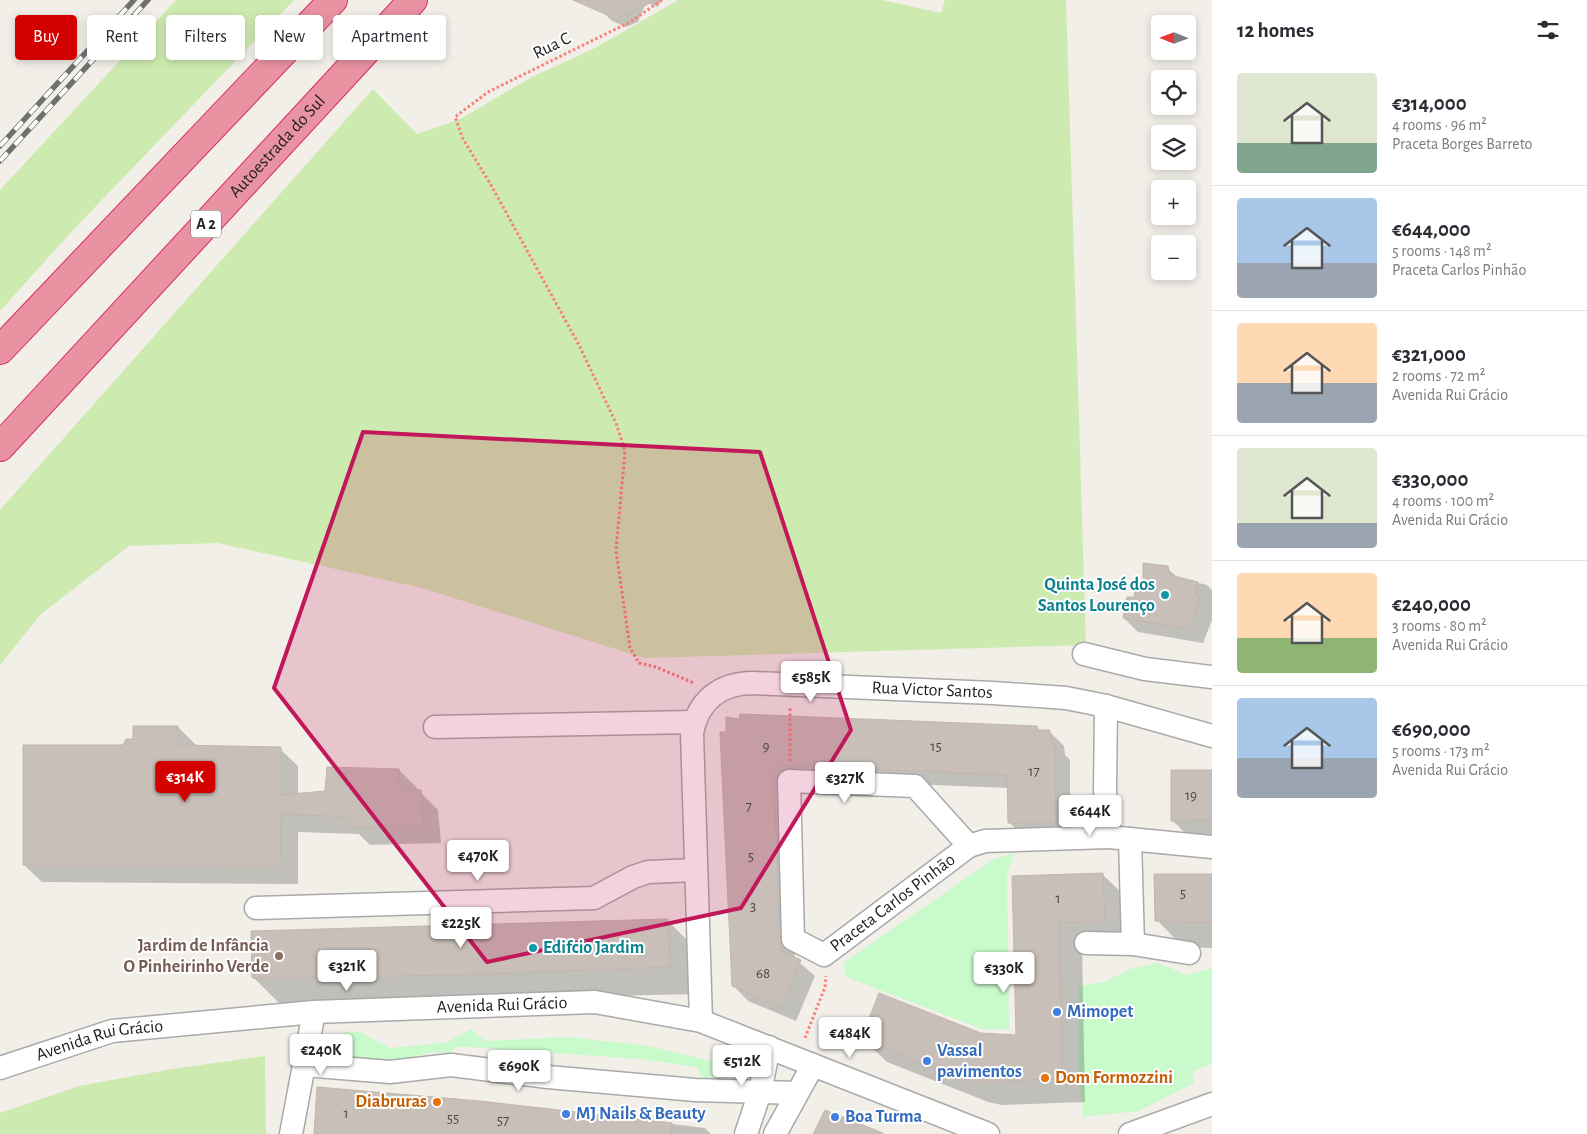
<!DOCTYPE html>
<html lang="en">
<head>
<meta charset="utf-8">
<style>
	:root { --surface:#fff; --page:#f2f2f3; --text:#2b2b33; --muted:#7c7c81; --line:#e1e1e2; --accent:#d40000 }
	body { margin:0; font-family:"Alegreya Sans",sans-serif; background:var(--page); color:var(--text); height:100vh; display:flex; flex-direction:column; font-size:19px; white-space:nowrap }
	* { box-sizing:border-box; margin:0 }
	p { font-size:16px; color:var(--muted) }
	.icon { flex:none; width:28px; height:28px; fill:none; stroke:currentColor; stroke-width:2; stroke-linecap:round; stroke-linejoin:round }
	.map { position:relative; flex:1; overflow:hidden }
	.sheet { display:flex; flex-direction:column; background:var(--surface); width:375px }
	.sheet>* { flex:none }
	.guide { position:absolute; left:15px; top:15px; width:475px; height:45px; display:flex; gap:10px }
	.needle { width:32px; rotate:271deg }
	.controls { position:absolute; left:1151px; top:15px; display:grid; gap:10px }
	.controls a { display:grid; place-items:center; width:45px; height:45px; border-radius:5px; background:var(--surface); box-shadow:0 2px 8px #0003; font-size:25px }
	.price { position:absolute; translate:-50% -42px; padding:0 11px; border-radius:5px; background:#fff; color:#222; font-size:16px; line-height:32px; filter:drop-shadow(0 1px 2px #0008) }
	.price::after { content:''; position:absolute; left:50%; top:30px; width:15px; height:11px; margin-left:-8px; background:inherit; clip-path:polygon(0 0,100% 0,50% 100%) }
	.price.selected { background:var(--accent); color:#fff }
	ul { padding:0; list-style:none }
	li { display:flex; align-items:center; gap:15px; height:125px; padding:0 25px }
	li+li { border-top:1px solid var(--line) }
	li span { display:grid; place-items:center; flex:none; width:140px; height:100px; border-radius:5px; color:#555 }
	li>.icon { margin-inline-start:auto }
	span .icon { width:60px; height:60px; fill:#fffc; stroke-width:1 }
	li b { font-size:21px }
	h2 { display:flex; justify-content:space-between; align-items:center; height:60px; padding:0 25px; font-size:21px }
	.pill { padding:0 18px; border-radius:5px; background:var(--surface); box-shadow:0 2px 8px #0003; font-size:18px; line-height:45px }
	.pill.selected { background:var(--accent); color:#fff }
	main { display:flex; flex:1; min-height:0 }
	.map>svg:first-child { display:block }
	.grass { fill:#cdebb0 }
	.park { fill:#c8facc }
	.shadow { fill:#0003 }
	.building { fill:#c7bfb8; stroke:#c4b6ab }
	.lines { fill:none; stroke-linecap:round; stroke-linejoin:round }
	.minor-casing { stroke:#a9a9a9; stroke-width:25 }
	.highway-casing { stroke:#dc2a67; stroke-width:30 }
	.path { stroke:#fa8072; stroke-width:3; stroke-dasharray:2.5 2.5; stroke-linecap:butt }
	.minor { stroke:#fff; stroke-width:22 }
	.highway { stroke:#e892a2; stroke-width:28 }
	.rail-casing { stroke:#707070; stroke-width:5.5 }
	.rail { stroke:#fff; stroke-width:4; stroke-dasharray:11; stroke-linecap:butt }
	.marked { fill:#c2185b; fill-opacity:0.2; stroke:#c2185b; stroke-width:4; stroke-linejoin:round }
	.culture-dot { fill:#0f9aa8; stroke:#fff; stroke-width:2 }
	.education-dot { fill:#8d6e63; stroke:#fff; stroke-width:2 }
	.shop-dot { fill:#3f7fe0; stroke:#fff; stroke-width:2 }
	.food-dot { fill:#e8710a; stroke:#fff; stroke-width:2 }
	.labels { text-anchor:middle; dominant-baseline:central; stroke-width:4; stroke-linejoin:round; paint-order:stroke }
	.number-label { font-size:15px; fill:#4b4948 }
	.shield { fill:#fff; stroke:#646464; stroke-width:1 }
	.shield-label { font-size:16px; font-weight:bold; fill:#222 }
	.street-label { font-size:18px; fill:#222; stroke:#fff }
	.culture-label { font-size:18px; font-weight:bold; fill:#0d838f; stroke:#fff; text-anchor:end }
	.education-label { font-size:18px; font-weight:bold; fill:#785e54; stroke:#fff; text-anchor:end }
	.shop-label { font-size:18px; font-weight:bold; fill:#366cbe; stroke:#fff; text-anchor:start }
	.food-label { font-size:18px; font-weight:bold; fill:#c56008; stroke:#fff; text-anchor:start }
</style>
</head>
<body>
<main>
<div class="map">
<svg width="1212" height="1134" viewBox="0 0 1212 1134">
	<rect width="100%" height="100%" fill="#f2efe9"/>
	<!-- grass -->
	<g class="grass">
		<path d="M176 0H294L74 229 0 311V190Z"/>
		<path d="M678 0H882L941 13 945 0H1066L1086 645 644 658 422 588 217 543 129 546 41 614 0 665V510L373 89 417 134 460 119 532 77 595 48Z"/>
		<path d="M265 1056 266 1134H0V1113L79 1086 172 1069Z"/>
	</g>
	<!-- park -->
	<g class="park">
		<path d="M1014 853 1007 876 1009 1029H982L846 977 843 963 994 859Z"/>
		<path d="M1158 963 1187 975 1212 968V1063L1192 1072 1194 1083 1139 1111 1083 1117 1078 1065 1079 986 1104 982 1130 969Z"/>
		<path d="M470 1029 485 1041 568 1037 649 1046 748 1070 703 1079 697 1067 640 1059 468 1047H457L448 1053 430 1052 386 1065 334 1060 332 1043 345 1032H360L390 1048 448 1042Z"/>
	</g>
	<!-- shadow -->
	<g class="shadow">
		<path d="M608 0H661L658 7 646 2 638 22 626 27 612 21 603 12Z"/>
		<path d="M1167 568 1178 578 1207 585 1212 590V620L1203 643 1138 632 1124 618 1135 598 1145 586Z"/>
		<path d="M741 720 1037 727 1041 731H1049L1064 746 1065 755 1070 760V837H1024L1009 822 1008 788 787 779 795 959 815 976 796 1021 748 1001 733 985 727 733Z"/>
		<path d="M178 727 196 745 280 749 298 766V795L326 792 399 770 417 788 416 791 420 792 438 810 441 843 370 845 359 834 298 832V884L42 882 24 865 124 747 134 741Z"/>
		<path d="M1212 771V847H1199L1172 820Z"/>
		<path d="M1103 875 1127 898 1128 944 1082 946 1085 1102 1002 1105 988 1102 887 1062 863 1039 981 1034 1017 1036 1014 877Z"/>
		<path d="M1212 875V948L1183 947 1157 920Z"/>
		<path d="M667 920 694 947 696 994 280 1004 253 977Z"/>
		<path d="M529 1107 705 1128 711 1134H315Z"/>
	</g>
	<!-- building -->
	<g class="building">
		<path d="M573 0H657L616 19Z"/>
		<path d="M1143 563 1168 566 1170 575 1198 582 1195 594 1199 597 1197 609 1189 629 1123 618 1127 597H1134L1137 581 1143 584Z"/>
		<path d="M740 714 1037 726 1038 730H1050V743L1055 744 1056 823H1008L1007 775 773 765 781 951 801 960 781 1007 732 986 720 732H726V717L739 719Z"/>
		<path d="M133 726H178V745L281 747V795L325 791 327 767 399 769 398 788 421 790 424 826 350 828 351 817 281 814 280 866 23 865V745H123L126 739H133Z"/>
		<path d="M1171 770H1212V820L1171 821Z"/>
		<path d="M1103 873 1105 921 1059 923 1062 1079 977 1082 963 1079 861 1039 879 993 981 1033 1016 1035 1012 876Z"/>
		<path d="M1154 874H1212V923L1155 921Z"/>
		<path d="M668 919 670 967 458 975 252 978 251 931Z"/>
		<path d="M317 1087 480 1101 672 1123 671 1134H314Z"/>
		<path d="M825 1110 883 1133V1134H813Z"/>
	</g>
	<g class="lines">
		<!-- minor casing -->
		<g class="minor-casing">
			<g id="minor">
				<path d="M1084 654 1145 669 1212 677"/>
				<path d="M1106 706 1105 791 1109 837 1212 847"/>
				<path d="M435 727 694 722"/>
				<path id="s1" d="M969 846 915 786 789 781 793 939 824 955 969 846 985 841 1109 837"/>
				<path d="M256 908 594 898 633 877 648 872 696 870"/>
				<path d="M1086 943 1133 944 1130 839"/>
				<path d="M1133 944 1189 953"/>
				<path id="s2" d="M701 1021 692 733C698 701 720 683 753 683L993 693 1066 698 1106 706 1212 736"/>
				<path d="M304 1065 390 1072 451 1065 548 1077 695 1090 796 1093"/>
				<path id="s3" d="M0 1068 112 1031 314 1012 595 1002 701 1021 988 1134"/>
				<path d="M291 1134 314 1012"/>
				<path d="M746 1134 760 1092 769 1047"/>
				<path d="M775 1134 813 1065"/>
				<path d="M1130 1134 1212 1104"/>
			</g>
		</g>
		<!-- highway casing -->
		<g class="highway-casing">
			<g id="highway">
				<path d="M0 350 333 0"/>
				<path id="s4" d="M0 447 413 0"/>
			</g>
		</g>
		<!-- path -->
		<g class="path">
			<path d="M662 0 630 22 488 92 455 117 463 139 491 185 579 345 616 423 625 451 616 550 630 648 639 663 656 667 694 683"/>
			<path d="M790 761V707"/>
			<path d="M805 1038 825 987 826 976"/>
		</g>
		<!-- minor -->
		<use href="#minor" class="minor"/>
		<!-- highway -->
		<use href="#highway" class="highway"/>
		<!-- rail casing -->
		<g class="rail-casing">
			<g id="rail">
				<path d="M0 146 134 0"/>
				<path d="M0 161 148 0"/>
			</g>
		</g>
		<!-- rail -->
		<use href="#rail" class="rail"/>
	</g>
	<!-- marked area -->
	<path class="marked" d="M363 432 760 452 851 730 741 908 487 962 274 688Z"/>
	<!-- markers -->
	<g class="culture-dot">
		<circle cx="1165" cy="595" r="5"/>
		<circle cx="533" cy="948" r="5"/>
	</g>
	<circle class="education-dot" cx="279" cy="956" r="5"/>
	<g class="shop-dot">
		<circle cx="1057" cy="1012" r="5"/>
		<circle cx="927" cy="1061" r="5"/>
		<circle cx="566" cy="1114" r="5"/>
		<circle cx="835" cy="1117" r="5"/>
	</g>
	<g class="food-dot">
		<circle cx="1045" cy="1078" r="5"/>
		<circle cx="437" cy="1102" r="5"/>
	</g>
	<g class="labels">
		<!-- number labels -->
		<g class="number-label">
			<text x="766" y="746">9</text>
			<text x="936" y="746">15</text>
			<text x="1034" y="771">17</text>
			<text x="1191" y="795">19</text>
			<text x="749" y="806">7</text>
			<text x="751" y="856">5</text>
			<text x="1183" y="893">5</text>
			<text x="1058" y="898">1</text>
			<text x="753" y="906">3</text>
			<text x="763" y="973">68</text>
			<text x="346" y="1113">1</text>
			<text x="453" y="1118">55</text>
			<text x="503" y="1120">57</text>
		</g>
		<!-- shield labels -->
		<rect class="shield" x="191" y="210.5" width="30" height="27" rx="4"/>
		<g class="shield-label">
			<text x="206" y="224">A 2</text>
		</g>
		<!-- street labels -->
		<g class="street-label">
			<text transform="translate(552 46) rotate(-26)">Rua C</text>
			<text stroke="none"><textPath href="#s4" startOffset="409">Autoestrada do Sul</textPath></text>
			<text stroke="none"><textPath href="#s2" startOffset="554">Rua Victor Santos</textPath></text>
			<text stroke="none"><textPath href="#s1" startOffset="486">Praceta Carlos Pinhão</textPath></text>
			<text stroke="none"><textPath href="#s3" startOffset="509">Avenida Rui Grácio</textPath></text>
			<text stroke="none"><textPath href="#s3" startOffset="104">Avenida Rui Grácio</textPath></text>
		</g>
		<!-- culture labels -->
		<g class="culture-label">
			<text x="1155" y="585">Quinta José dos<tspan x="1155" dy="21">Santos Lourenço</tspan></text>
			<text x="543" y="948" text-anchor="start">Edifcio Jardim</text>
		</g>
		<!-- education labels -->
		<g class="education-label">
			<text x="269" y="946">Jardim de Infância<tspan x="269" dy="21">O Pinheirinho Verde</tspan></text>
		</g>
		<!-- shop labels -->
		<g class="shop-label">
			<text x="1067" y="1012">Mimopet</text>
			<text x="937" y="1051">Vassal<tspan x="937" dy="21">pavimentos</tspan></text>
			<text x="576" y="1114">MJ Nails &amp; Beauty</text>
			<text x="845" y="1117">Boa Turma</text>
		</g>
		<!-- food labels -->
		<g class="food-label">
			<text x="1055" y="1078">Dom Formozzini</text>
			<text x="427" y="1102" text-anchor="end">Diabruras</text>
		</g>
	</g>
</svg>
<div class="controls">
<a><svg class="needle" viewBox="-14 -14 28 28"><path d="M0-13l5 13h-10z" fill="#e53935"/><path d="M0 13l5-13h-10z" fill="#7c7c81"/></svg></a>
<a><svg class="icon" aria-label="locate" viewBox="0 0 24 24"><circle cx="12" cy="12" r="6"/><path d="M12 2v4M12 18v4M2 12h4M18 12h4"/></svg></a>
<a><svg class="icon" aria-label="layers" viewBox="0 0 24 24"><path d="M12 4l9 5-9 5-9-5zM3 14l9 5 9-5"/></svg></a>
<a>+</a>
<a>−</a>
</div>
<b class="price" style="left:811px;top:703px">€585K</b>
<b class="price selected" style="left:185px;top:803px">€314K</b>
<b class="price" style="left:845px;top:804px">€327K</b>
<b class="price" style="left:1090px;top:837px">€644K</b>
<b class="price" style="left:478px;top:882px">€470K</b>
<b class="price" style="left:461px;top:949px">€225K</b>
<b class="price" style="left:347px;top:992px">€321K</b>
<b class="price" style="left:1004px;top:994px">€330K</b>
<b class="price" style="left:850px;top:1059px">€484K</b>
<b class="price" style="left:321px;top:1076px">€240K</b>
<b class="price" style="left:742px;top:1087px">€512K</b>
<b class="price" style="left:519px;top:1092px">€690K</b>
<div class="guide">
<a class="pill selected">Buy</a>
<a class="pill">Rent</a>
<a class="pill">Filters</a>
<a class="pill">New</a>
<a class="pill">Apartment</a>
</div>
</div>
<section class="sheet">
<h2>12 homes<svg class="icon" aria-label="filters" viewBox="0 0 24 24"><path d="M4 7h16M4 17h16"/><circle cx="9" cy="7" r="2"/><circle cx="15" cy="17" r="2"/></svg></h2>
<ul>
<li><span style="background:linear-gradient(#dfe7d0 70%,#7fa58c 0)"><svg class="icon" aria-label="home" viewBox="0 0 24 24"><path d="M3 11l9-7 9 7M6 9v11h12V9"/></svg></span><div><b>€314,000</b><p>4 rooms · 96 m²</p><p>Praceta Borges Barreto</p></div></li>
<li><span style="background:linear-gradient(#a9c7e8 65%,#9aa5b1 0)"><svg class="icon" aria-label="home" viewBox="0 0 24 24"><path d="M3 11l9-7 9 7M6 9v11h12V9"/></svg></span><div><b>€644,000</b><p>5 rooms · 148 m²</p><p>Praceta Carlos Pinhão</p></div></li>
<li><span style="background:linear-gradient(#ffd9b3 60%,#9aa5b1 0)"><svg class="icon" aria-label="home" viewBox="0 0 24 24"><path d="M3 11l9-7 9 7M6 9v11h12V9"/></svg></span><div><b>€321,000</b><p>2 rooms · 72 m²</p><p>Avenida Rui Grácio</p></div></li>
<li><span style="background:linear-gradient(#dfe7d0 75%,#9aa5b1 0)"><svg class="icon" aria-label="home" viewBox="0 0 24 24"><path d="M3 11l9-7 9 7M6 9v11h12V9"/></svg></span><div><b>€330,000</b><p>4 rooms · 100 m²</p><p>Avenida Rui Grácio</p></div></li>
<li><span style="background:linear-gradient(#ffd9b3 65%,#8fb573 0)"><svg class="icon" aria-label="home" viewBox="0 0 24 24"><path d="M3 11l9-7 9 7M6 9v11h12V9"/></svg></span><div><b>€240,000</b><p>3 rooms · 80 m²</p><p>Avenida Rui Grácio</p></div></li>
<li><span style="background:linear-gradient(#a9c7e8 60%,#9aa5b1 0)"><svg class="icon" aria-label="home" viewBox="0 0 24 24"><path d="M3 11l9-7 9 7M6 9v11h12V9"/></svg></span><div><b>€690,000</b><p>5 rooms · 173 m²</p><p>Avenida Rui Grácio</p></div></li>
</ul>
</section>
</main>
</body>
</html>
